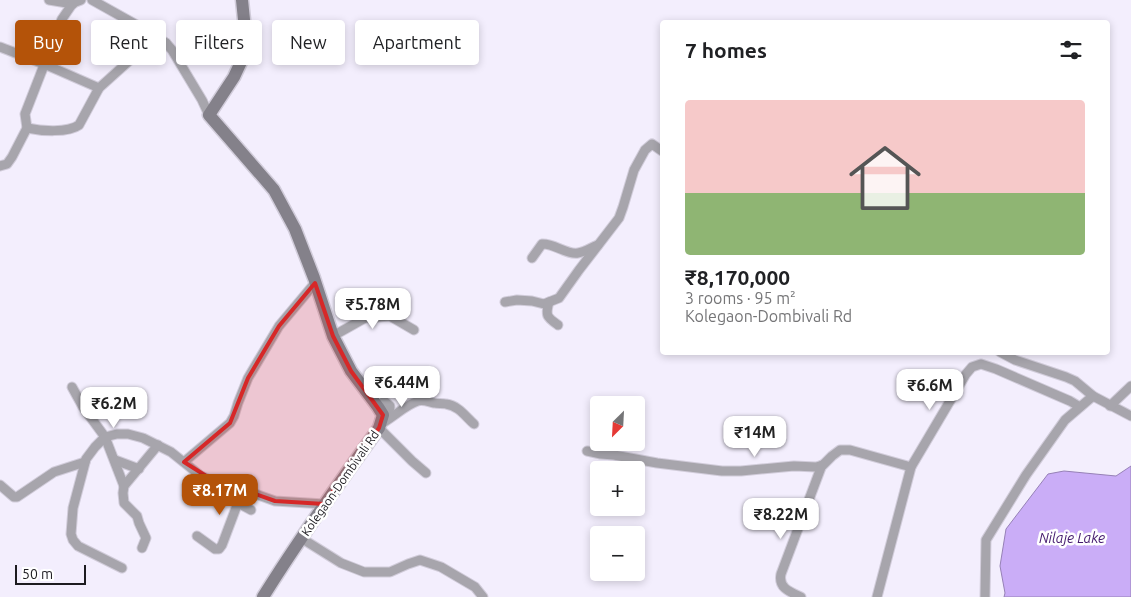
<!DOCTYPE html>
<html lang="en">
<head>
<meta charset="utf-8">
<style>
	:root { --surface:#fff; --page:#f2f2f2; --text:#202124; --muted:#757577; --line:#e0e0e0; --accent:#b45309 }
	body { margin:0; font-family:Ubuntu,sans-serif; background:var(--page); color:var(--text); height:100vh; display:flex; flex-direction:column; font-size:19px; white-space:nowrap }
	* { box-sizing:border-box; margin:0 }
	p { font-size:16px; color:var(--muted) }
	.icon { flex:none; width:28px; height:28px; fill:none; stroke:currentColor; stroke-width:2; stroke-linecap:round; stroke-linejoin:round }
	.map { position:relative; flex:1; overflow:hidden }
	.sheet { position:absolute; left:660px; top:20px; width:450px; height:335px; display:flex; flex-direction:column; background:var(--surface); border-radius:5px; box-shadow:0 2px 8px #0003 }
	.sheet>* { flex:none }
	.top-card { position:absolute; left:15px; top:20px; width:475px; height:45px; display:flex; gap:10px }
	.needle { width:32px; rotate:204deg }
	.fabs { position:absolute; left:590px; top:396px; display:grid; gap:10px }
	.fabs a { display:grid; place-items:center; width:55px; height:55px; border-radius:5px; background:var(--surface); box-shadow:0 2px 8px #0003; font-size:25px }
	.scale { position:absolute; left:15px; bottom:12px; width:71px; box-sizing:border-box; padding-left:5px; border:2px solid #1d1b20; border-top:0; font-size:14px; line-height:18px; white-space:nowrap; color:#1d1b20; -webkit-text-stroke:4px #fff; paint-order:stroke }
	.price { position:absolute; translate:-50% -42px; padding:0 11px; border-radius:10px; background:#fff; color:#222; font-size:16px; line-height:32px; filter:drop-shadow(0 1px 2px #0008) }
	.price::after { content:''; position:absolute; left:50%; top:30px; width:15px; height:11px; margin-left:-8px; background:inherit; clip-path:polygon(0 0,100% 0,50% 100%) }
	.price.on { background:var(--accent); color:#fff }
	ul { padding:0; list-style:none }
	li { display:grid; align-content:center; gap:10px; height:265px; padding:0 25px }
	li+li { border-top:1px solid var(--line) }
	li span { display:grid; place-items:center; height:155px; border-radius:5px; color:#555 }
	li>.icon { margin-inline-start:auto }
	span .icon { width:90px; height:90px; fill:#fffc; stroke-width:1 }
	li b { font-size:21px }
	h2 { display:flex; justify-content:space-between; align-items:center; height:60px; padding:0 25px; font-size:21px }
	.chip { padding:0 18px; border-radius:5px; background:var(--surface); box-shadow:0 2px 8px #0003; font-size:18px; line-height:45px }
	.chip.on { background:var(--accent); color:#fff }
	.map>svg:first-child { display:block }
	.water { fill:#caadf7; stroke:#9681b6 }
	.lines { fill:none; stroke-linecap:round; stroke-linejoin:round }
	.street-casing { stroke:#d1ccda; stroke-width:11 }
	.secondary-casing { stroke:#d1ccda; stroke-width:15 }
	.street { stroke:#a7a5ac; stroke-width:9 }
	.secondary { stroke:#84818a; stroke-width:12 }
	.marked { fill:#d62828; fill-opacity:0.2; stroke:#d62828; stroke-width:4; stroke-linejoin:round }
	.labels { text-anchor:middle; dominant-baseline:central; stroke-width:5; stroke-linejoin:round; paint-order:stroke }
	.street-label { font-size:12px; fill:#1d1b20; stroke:#fff }
	.water-label { font-size:14px; font-style:italic; fill:#43196d; stroke:#fff }
</style>
</head>
<body>
<div class="map">
<svg width="1131" height="597" viewBox="0 0 1131 597">
	<rect width="100%" height="100%" fill="#f3eefd"/>
	<!-- water -->
	<path class="water" d="M1131 466V597H1004L1005 593 1000 566 1006 529 1048 474 1064 471 1116 476Z"/>
	<g class="lines">
		<!-- street casing -->
		<g class="street-casing">
			<g id="street">
				<path d="M49 0 73 4"/>
				<path d="M92 0 151 33 166 43 172 50 202 100 209 115"/>
				<path d="M0 47 44 64 99 88"/>
				<path d="M27 128C41 131 68 133 79 125L99 88 129 61 145 50 155 45 166 43"/>
				<path d="M0 166 7 164 12 157 27 128 25 114 62 19 73 3 81 0"/>
				<path d="M532 258 542 244C554 243 566 255 578 253 585 252 592 247 598 245"/>
				<path d="M505 302 517 300 532 301 544 304 559 298 579 270 619 218 623 207 634 170 645 150 652 144 662 151"/>
				<path d="M549 302C545 316 547 317 558 325"/>
				<path d="M333 336 365 318 390 316 414 330"/>
				<path d="M1000 352 1015 360 1066 377 1075 381 1093 396 1131 416"/>
				<path d="M72 387 83 407 105 437 124 486"/>
				<path d="M1110 406 1131 386"/>
				<path d="M383 415 390 408V406L384 401"/>
				<path d="M381 424C392 418 407 404 418 401 423 399 429 402 434 403 438 404 442 403 446 404 459 406 465 416 474 424"/>
				<path d="M379 428 412 461 426 473"/>
				<path d="M587 451 601 454 614 455 657 463 722 471H741L794 466 816 467 823 465 832 456 840 450H850L911 467"/>
				<path d="M115 460 139 469"/>
				<path d="M184 462 230 423 234 416 238 403 248 378 279 326 315 283"/>
				<path d="M0 485 14 497H17L54 472 85 462"/>
				<path d="M238 503 251 510"/>
				<path d="M197 536 215 549H219L222 545 242 492"/>
				<path d="M301 538 341 563 364 572H390L408 564 420 560 441 567 475 587 483 597"/>
				<path d="M142 548 146 538 139 523 137 516 124 503 123 493 124 486 158 445"/>
				<path d="M122 568 78 546 73 540 71 534 73 508 86 459 95 447 105 437 117 434H128L143 438 171 452 201 476 230 491H247L275 501 324 504"/>
				<path d="M801 597C790 592 778 588 781 574L822 465"/>
				<path d="M877 597 911 467 966 374 972 367 981 364 996 369 1070 401 1080 407"/>
				<path d="M985 597 986 540 1026 475 1065 420 1093 396"/>
			</g>
		</g>
		<!-- secondary casing -->
		<g class="secondary-casing">
			<path id="secondary" d="M242 0 247 49 234 77 209 115 274 190 295 229 314 278 333 336 351 371 378 407 383 415 379 428C339 483 299 539 263 597"/>
		</g>
		<!-- street -->
		<use href="#street" class="street"/>
		<!-- secondary -->
		<use href="#secondary" class="secondary"/>
	</g>
	<!-- marked area -->
	<path class="marked" d="M315 283 333 336 351 371 383 415 379 428 324 504 275 501 247 491H230L184 462 230 423 248 378 279 326Z"/>
	<g class="labels">
		<!-- street labels -->
		<g class="street-label">
			<text transform="translate(340 483) rotate(-55)">Kolegaon-Dombivali Rd</text>
		</g>
		<!-- water labels -->
		<g class="water-label">
			<text x="1072" y="538">Nilaje Lake</text>
		</g>
	</g>
</svg>
<div class="fabs">
<a><svg class="needle" viewBox="-14 -14 28 28"><path d="M0-13l5 13h-10z" fill="#e53935"/><path d="M0 13l5-13h-10z" fill="#757577"/></svg></a>
<a>+</a>
<a>−</a>
</div>
<div class="scale">50 m</div>
<b class="price" style="left:373px;top:330px">₹5.78M</b>
<b class="price" style="left:402px;top:408px">₹6.44M</b>
<b class="price" style="left:930px;top:411px">₹6.6M</b>
<b class="price" style="left:114px;top:429px">₹6.2M</b>
<b class="price" style="left:755px;top:458px">₹14M</b>
<b class="price on" style="left:220px;top:516px">₹8.17M</b>
<b class="price" style="left:781px;top:540px">₹8.22M</b>
<div class="top-card">
<a class="chip on">Buy</a>
<a class="chip">Rent</a>
<a class="chip">Filters</a>
<a class="chip">New</a>
<a class="chip">Apartment</a>
</div>
<section class="sheet">
<h2>7 homes<svg class="icon" aria-label="filters" viewBox="0 0 24 24"><path d="M4 7h16M4 17h16"/><circle cx="9" cy="7" r="2"/><circle cx="15" cy="17" r="2"/></svg></h2>
<ul>
<li><span style="background:linear-gradient(#f6c9c9 60%,#8fb573 0)"><svg class="icon" aria-label="home" viewBox="0 0 24 24"><path d="M3 11l9-7 9 7M6 9v11h12V9"/></svg></span><div><b>₹8,170,000</b><p>3 rooms · 95 m²</p><p>Kolegaon-Dombivali Rd</p></div></li>
</ul>
</section>
</div>
</body>
</html>
